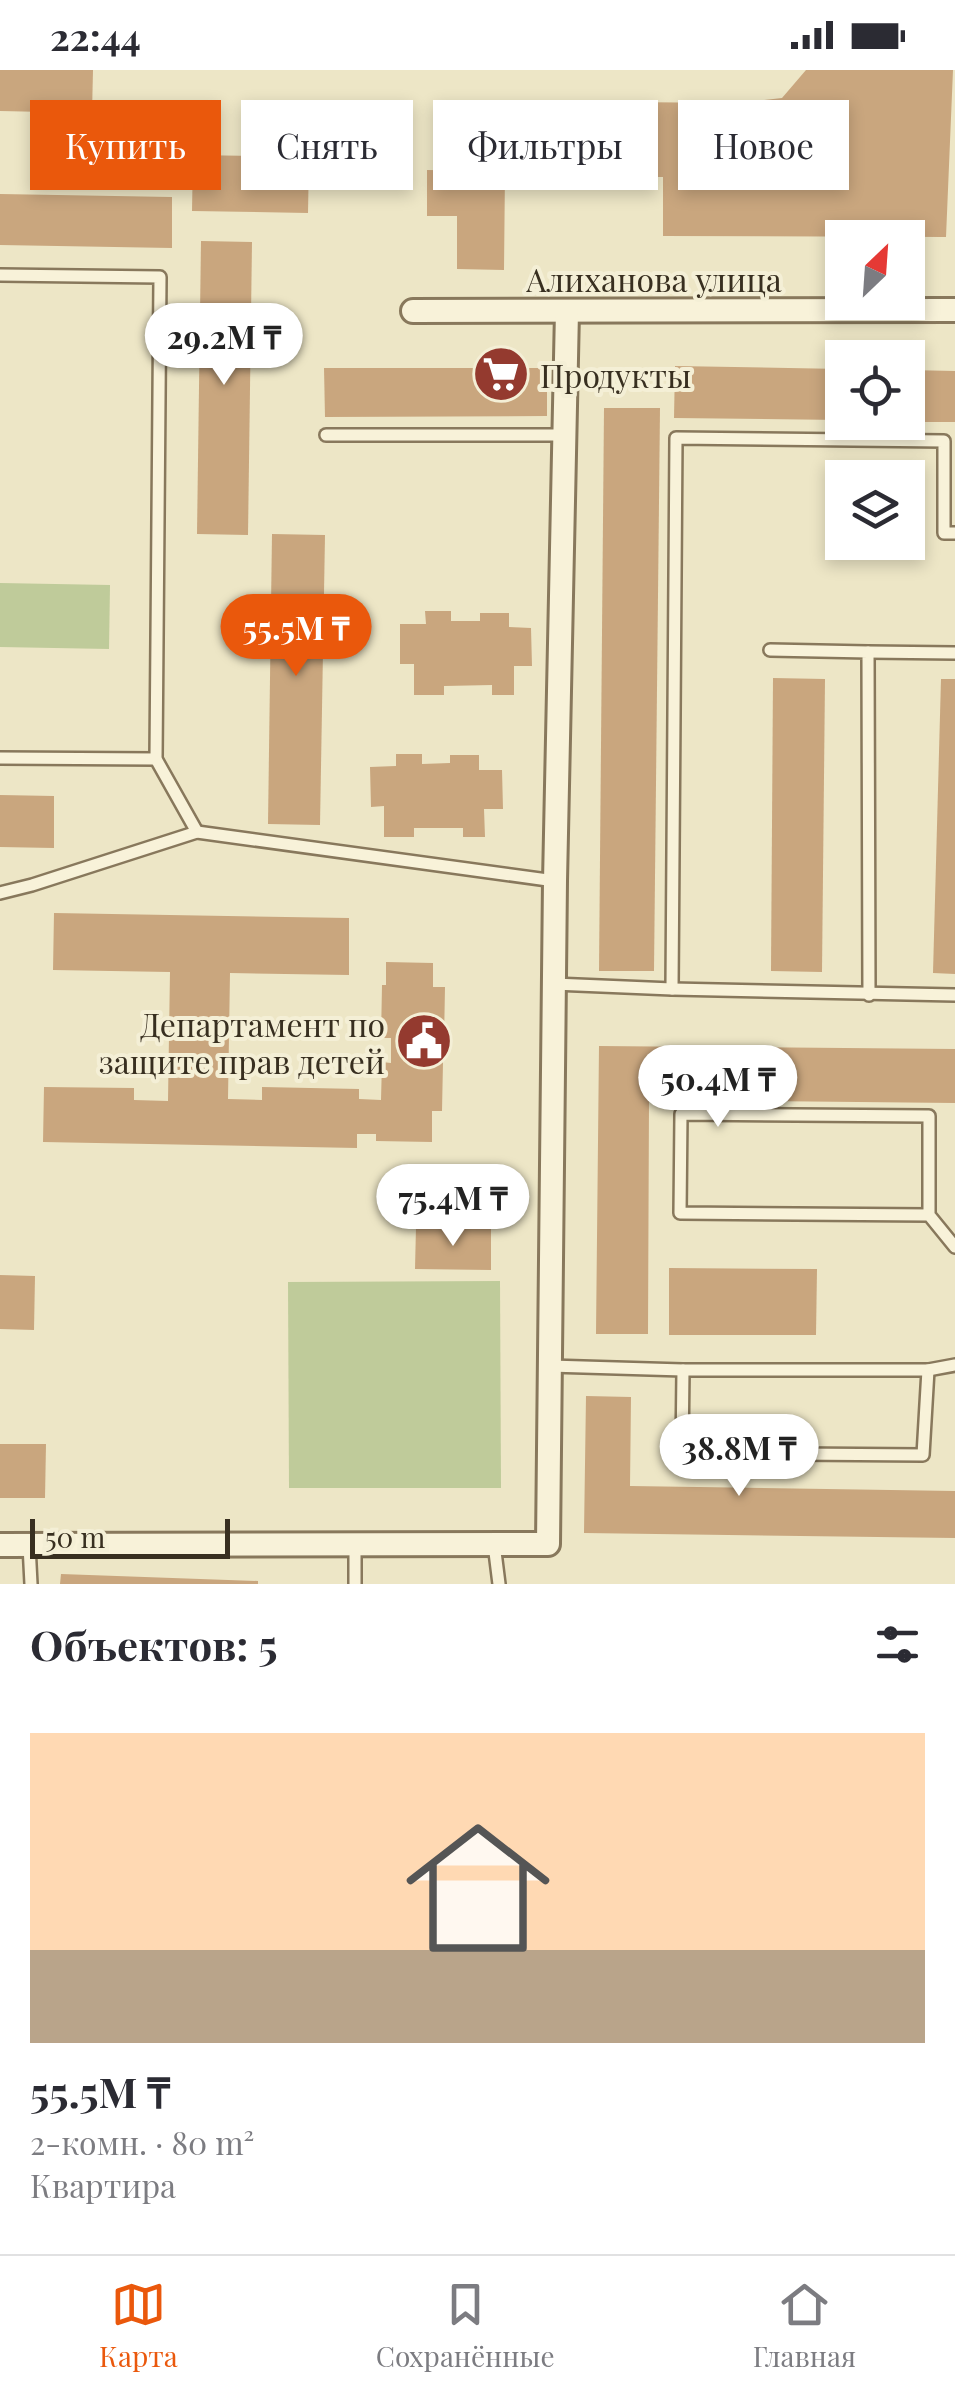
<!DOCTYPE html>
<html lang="ru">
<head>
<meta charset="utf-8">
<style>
	:root { --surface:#fff; --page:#f2f2f3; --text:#2b2b33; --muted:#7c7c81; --line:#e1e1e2; --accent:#ea580c }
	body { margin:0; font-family:"Playfair Display",serif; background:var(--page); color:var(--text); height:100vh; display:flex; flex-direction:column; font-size:38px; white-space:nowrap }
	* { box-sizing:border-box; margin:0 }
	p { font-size:32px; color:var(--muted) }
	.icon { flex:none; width:55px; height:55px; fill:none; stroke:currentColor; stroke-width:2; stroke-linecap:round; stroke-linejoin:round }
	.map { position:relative; height:1514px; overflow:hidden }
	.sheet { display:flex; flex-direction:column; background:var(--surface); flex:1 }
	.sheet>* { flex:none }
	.hud { position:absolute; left:30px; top:30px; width:895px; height:90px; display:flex; gap:20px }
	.needle { width:65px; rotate:25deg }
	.tools { position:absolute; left:825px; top:150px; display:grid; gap:20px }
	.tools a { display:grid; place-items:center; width:100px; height:100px; border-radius:0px; background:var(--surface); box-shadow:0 5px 15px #0003; font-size:50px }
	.scale { position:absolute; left:30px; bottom:25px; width:200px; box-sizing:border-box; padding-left:10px; border:5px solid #382f20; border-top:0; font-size:28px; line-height:35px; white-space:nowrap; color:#382f20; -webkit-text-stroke:8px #f4efd6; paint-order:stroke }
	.price { position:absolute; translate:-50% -85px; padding:0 22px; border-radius:35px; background:#fff; color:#222; font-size:32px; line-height:65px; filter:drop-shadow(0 2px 5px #0008) }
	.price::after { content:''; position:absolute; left:50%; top:60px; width:30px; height:22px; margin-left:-15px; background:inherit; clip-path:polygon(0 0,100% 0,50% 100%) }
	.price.current { background:var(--accent); color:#fff }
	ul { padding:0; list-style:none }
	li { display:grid; align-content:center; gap:20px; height:530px; padding:0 30px }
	li span { display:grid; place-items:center; height:310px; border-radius:0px; color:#555 }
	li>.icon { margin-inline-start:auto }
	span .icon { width:180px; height:180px; fill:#fffc; stroke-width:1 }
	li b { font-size:42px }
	h2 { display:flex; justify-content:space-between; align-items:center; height:120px; padding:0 30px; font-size:42px }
	.tag { padding:0 35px; border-radius:0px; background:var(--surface); box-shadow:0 5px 15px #0003; font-size:35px; line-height:90px }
	.tag.current { background:var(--accent); color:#fff }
	.status { display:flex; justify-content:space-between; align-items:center; height:70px; padding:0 50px; background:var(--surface); direction:ltr }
	.status svg { height:28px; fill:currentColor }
	.tabs { display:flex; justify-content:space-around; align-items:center; height:140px; border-top:2px solid var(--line); background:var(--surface); font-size:28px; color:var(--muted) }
	.tabs a { display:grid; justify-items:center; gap:5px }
	.tabs .current { color:var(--accent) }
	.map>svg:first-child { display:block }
	.green { fill:#bfcb9a }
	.building { fill:#c9a67e }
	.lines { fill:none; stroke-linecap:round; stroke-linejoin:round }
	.service-casing { stroke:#88785c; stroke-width:16 }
	.minor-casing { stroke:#88785c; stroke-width:28 }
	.service { stroke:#f8f2d9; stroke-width:11 }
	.minor { stroke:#f8f2d9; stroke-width:22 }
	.labels { text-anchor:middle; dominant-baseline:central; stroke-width:8; stroke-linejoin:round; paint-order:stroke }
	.street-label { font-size:32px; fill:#382f20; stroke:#f4efd6 }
	.poi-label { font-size:32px; fill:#382f20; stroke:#f4efd6; text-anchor:start }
</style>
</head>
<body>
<div class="status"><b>22:44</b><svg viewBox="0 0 49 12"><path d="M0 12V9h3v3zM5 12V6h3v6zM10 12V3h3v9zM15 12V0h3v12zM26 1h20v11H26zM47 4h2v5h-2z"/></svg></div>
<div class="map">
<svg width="955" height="1514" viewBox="0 0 955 1514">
	<rect width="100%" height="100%" fill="#ede6c6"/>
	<!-- green -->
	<g class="green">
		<path d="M0 513 110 515 109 579 0 577Z"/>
		<path d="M500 1211 501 1418H289L288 1212Z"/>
	</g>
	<!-- building -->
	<g class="building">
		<path d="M0 0H93L92 43 0 41Z"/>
		<path d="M806 0H953L946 167 663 166V107H621V32L738 33 782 28Z"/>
		<path d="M323 37 401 38 400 117 321 116Z"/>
		<path d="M193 85 309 87 308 143 192 141Z"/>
		<path d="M427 100 505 101 504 200 457 199V146H427Z"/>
		<path d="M0 124 172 127V178L0 175Z"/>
		<path d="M201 171 252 172 248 465 197 464Z"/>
		<path d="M675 296 842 299V350L674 348Z"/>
		<path d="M324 298H547V346L325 347Z"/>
		<path d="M908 300 955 301V352H908Z"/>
		<path d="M604 338H660L654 901H599Z"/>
		<path d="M272 464 325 465 320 755 268 754Z"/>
		<path d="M425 541H451V551H480V543H509V557L531 558 532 596H514V625H492V615L444 616V625H414V594H400V554H426Z"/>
		<path d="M773 608 825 609 822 902 771 901Z"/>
		<path d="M941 609H955V904L933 903Z"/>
		<path d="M396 684H422V694L450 693V685H479V700H502L503 739H484L485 767H463V758H414V767H384V736L371 737 370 697 396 696Z"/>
		<path d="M0 725 54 726V778L0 777Z"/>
		<path d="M54 843 349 848V905L230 903 228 1029 262 1030V1017L359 1019V1029L381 1030 382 992 391 993V968H381L382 915H386V892L433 893V917H445L444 971H432L431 992H443L442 1041H432V1072L376 1071V1064H357V1078L43 1072 44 1017 134 1018V1030L168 1031 170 902 53 900Z"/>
		<path d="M599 976 955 979V1033L649 1030 648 1264H596Z"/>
		<path d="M416 1157 491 1158V1200L415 1199Z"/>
		<path d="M669 1198 817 1199 816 1265H669Z"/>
		<path d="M0 1205 35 1206 34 1260 0 1259Z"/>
		<path d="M586 1326 631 1327 630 1416 955 1421V1468L584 1463Z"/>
		<path d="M0 1374H46L45 1428H0Z"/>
		<path d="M61 1504 258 1511V1514H60Z"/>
	</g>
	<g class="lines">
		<!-- service casing -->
		<g class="service-casing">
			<g id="service">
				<path d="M0 205 160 207 156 689 197 762"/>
				<path d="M326 365H566"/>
				<path d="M770 580 868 582 869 925"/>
				<path d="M868 582 955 583"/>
				<path d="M0 688 156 689"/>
				<path d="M0 823 32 815 197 762 555 811"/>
				<path d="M554 914 672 919 955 925"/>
				<path d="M672 919 676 368 944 371V463H955"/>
				<path d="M929 1145 680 1143 681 1044 929 1046V1145L955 1177"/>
				<path d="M550 1296 683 1300H928L955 1295"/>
				<path d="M683 1300 682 1383 923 1385 928 1300"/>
				<path d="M355 1474V1514"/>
				<path d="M494 1474 499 1514"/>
				<path d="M29 1475 31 1514"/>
			</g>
		</g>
		<!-- minor casing -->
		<g class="minor-casing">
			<g id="minor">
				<path d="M413 241 955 240"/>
				<path d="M0 1475 548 1474 555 811 567 241"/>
			</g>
		</g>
		<!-- service -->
		<use href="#service" class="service"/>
		<!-- minor -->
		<use href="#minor" class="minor"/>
	</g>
	<!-- icons -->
	<defs>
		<g id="supermarket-disc" transform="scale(2.875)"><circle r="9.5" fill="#943a2f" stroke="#f4efd6"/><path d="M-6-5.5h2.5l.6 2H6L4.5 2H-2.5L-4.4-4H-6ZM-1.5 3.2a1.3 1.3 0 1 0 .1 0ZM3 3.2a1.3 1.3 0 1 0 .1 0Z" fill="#fff"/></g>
		<g id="civic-disc" transform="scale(2.875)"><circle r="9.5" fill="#943a2f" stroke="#f4efd6"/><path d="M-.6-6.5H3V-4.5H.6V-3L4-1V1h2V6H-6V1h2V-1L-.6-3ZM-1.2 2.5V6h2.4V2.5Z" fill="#fff"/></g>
	</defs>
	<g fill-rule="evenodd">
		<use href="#supermarket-disc" x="501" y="304"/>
		<use href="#civic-disc" x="424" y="971"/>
	</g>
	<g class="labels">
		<!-- street labels -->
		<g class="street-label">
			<text x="654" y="208">Алиханова улица</text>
		</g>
		<!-- poi labels -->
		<g class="poi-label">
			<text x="540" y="304">Продукты</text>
			<text x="385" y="953" text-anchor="end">Департамент по<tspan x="385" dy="37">защите прав детей</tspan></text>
		</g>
	</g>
</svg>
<div class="tools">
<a><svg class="needle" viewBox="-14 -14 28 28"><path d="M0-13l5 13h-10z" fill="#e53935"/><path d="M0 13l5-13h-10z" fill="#7c7c81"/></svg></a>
<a><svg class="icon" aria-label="locate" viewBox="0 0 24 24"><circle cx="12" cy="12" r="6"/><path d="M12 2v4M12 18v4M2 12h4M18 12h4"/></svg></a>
<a><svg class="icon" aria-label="layers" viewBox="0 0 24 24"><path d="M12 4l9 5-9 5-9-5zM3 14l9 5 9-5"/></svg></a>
</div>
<div class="scale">50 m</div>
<b class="price" style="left:224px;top:318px">29.2M ₸</b>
<b class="price current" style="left:296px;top:609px">55.5M ₸</b>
<b class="price" style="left:718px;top:1060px">50.4M ₸</b>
<b class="price" style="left:453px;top:1179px">75.4M ₸</b>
<b class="price" style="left:739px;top:1429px">38.8M ₸</b>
<div class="hud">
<a class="tag current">Купить</a>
<a class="tag">Снять</a>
<a class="tag">Фильтры</a>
<a class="tag">Новое</a>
</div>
</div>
<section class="sheet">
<h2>Объектов: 5<svg class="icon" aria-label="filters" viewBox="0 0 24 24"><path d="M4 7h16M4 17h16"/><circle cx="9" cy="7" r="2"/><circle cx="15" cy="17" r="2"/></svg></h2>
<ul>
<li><span style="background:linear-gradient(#ffd9b3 70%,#b9a48a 0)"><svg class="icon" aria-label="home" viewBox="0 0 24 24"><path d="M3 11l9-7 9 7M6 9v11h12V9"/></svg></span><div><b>55.5M ₸</b><p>2-комн. · 80 m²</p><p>Квартира</p></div></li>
</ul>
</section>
<nav class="tabs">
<a class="current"><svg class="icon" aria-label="map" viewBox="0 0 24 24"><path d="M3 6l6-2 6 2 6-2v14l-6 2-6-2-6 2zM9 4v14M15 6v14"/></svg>Карта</a>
<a><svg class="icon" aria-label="saved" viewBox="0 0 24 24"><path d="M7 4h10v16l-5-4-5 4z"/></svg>Сохранённые</a>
<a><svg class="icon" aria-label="home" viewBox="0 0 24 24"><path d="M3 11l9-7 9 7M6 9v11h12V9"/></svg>Главная</a>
</nav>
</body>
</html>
